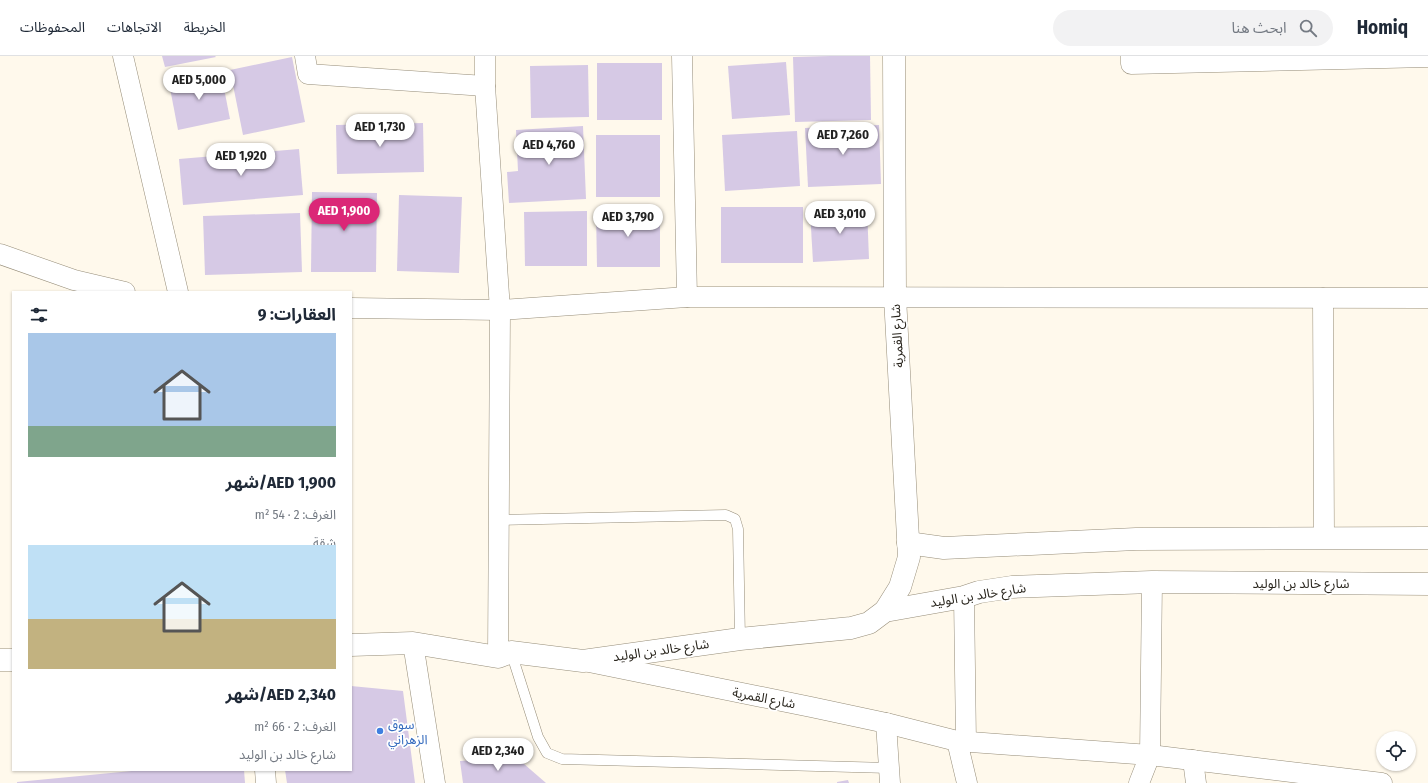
<!DOCTYPE html>
<html lang="ar">
<head>
<meta charset="utf-8">
<style>
	:root { --surface:#fff; --page:#f2f2f3; --text:#1f2937; --muted:#747a83; --line:#e0e1e3; --accent:#db2777 }
	body { margin:0; font-family:"Fira Sans Condensed","Noto Sans Arabic",sans-serif; background:var(--page); color:var(--text); direction:rtl; height:100vh; display:flex; flex-direction:column; font-size:15px; white-space:nowrap }
	* { box-sizing:border-box; margin:0 }
	p { font-size:13px; color:var(--muted) }
	.icon { flex:none; width:22px; height:22px; fill:none; stroke:currentColor; stroke-width:2; stroke-linecap:round; stroke-linejoin:round }
	.map { position:relative; flex:1; overflow:hidden; direction:ltr }
	.details { position:absolute; left:12px; top:235px; width:340px; height:480px; display:flex; flex-direction:column; background:var(--surface); border-radius:0px; box-shadow:0 1px 3px #0004; direction:rtl }
	.details>* { flex:none }
	.controls { position:absolute; left:1376px; top:675px; display:grid; gap:8px }
	.controls a { display:grid; place-items:center; width:40px; height:40px; border-radius:50%; background:var(--surface); box-shadow:0 1px 3px #0004; font-size:20px }
	.price { position:absolute; translate:-50% -34px; padding:0 9px; border-radius:14px; background:#fff; color:#222; font-size:13px; line-height:26px; filter:drop-shadow(0 1px 2px #0008) }
	.price::after { content:''; position:absolute; left:50%; top:24px; width:12px; height:9px; margin-left:-6px; background:inherit; clip-path:polygon(0 0,100% 0,50% 100%) }
	.price.on { background:var(--accent); color:#fff }
	ul { padding:0; list-style:none }
	li { display:grid; align-content:center; gap:8px; height:212px; padding:0 16px }
	li span { display:grid; place-items:center; height:124px; border-radius:0px; color:#555 }
	li>.icon { margin-inline-start:auto }
	span .icon { width:72px; height:72px; fill:#fffc; stroke-width:1 }
	li b { font-size:17px }
	h2 { display:flex; justify-content:space-between; align-items:center; height:48px; padding:0 16px; font-size:17px }
	header { display:flex; align-items:center; gap:24px; box-sizing:border-box; height:56px; padding:0 20px; background:var(--surface); border-bottom:1px solid var(--line) }
	header strong { font-size:19px }
	nav { display:flex; gap:22px; margin-inline-start:auto; font-size:14px }
	.search { width:280px; height:36px; background:var(--page); display:flex; align-items:center; gap:10px; box-sizing:border-box; padding:0 14px; border-radius:22px; color:var(--muted); font-size:15px }
	.map>svg:first-child { display:block }
	.building { fill:#d6c9e5 }
	.lines { fill:none; stroke-linecap:round; stroke-linejoin:round }
	.lane-casing { stroke:#968d79; stroke-width:11 }
	.street-casing { stroke:#968d79; stroke-width:21 }
	.secondary-casing { stroke:#968d79; stroke-width:23 }
	.lane { stroke:#fff; stroke-width:10 }
	.street { stroke:#fff; stroke-width:20 }
	.secondary { stroke:#fff; stroke-width:22 }
	.shop-dot { fill:#3f7fe0; stroke:#fff; stroke-width:1.5 }
	.labels { text-anchor:middle; dominant-baseline:central; stroke-width:3.5; stroke-linejoin:round; paint-order:stroke }
	.street-label { font-size:13px; fill:#2a261e; stroke:#fff }
	.shop-label { font-size:13px; fill:#366cbe; stroke:#fff; text-anchor:start }
</style>
</head>
<body>
<header>
<strong>Homiq</strong>
<div class="search"><svg class="icon" aria-label="search" viewBox="0 0 24 24"><circle cx="10" cy="10" r="6"/><path d="M15 15l6 6"/></svg>ابحث هنا</div>
<nav><a>الخريطة</a><a>الاتجاهات</a><a>المحفوظات</a></nav>
</header>
<div class="map">
<svg width="1428" height="727" viewBox="0 0 1428 727">
	<rect width="100%" height="100%" fill="#fff9ec"/>
	<!-- building -->
	<g class="building">
		<path d="M162 0H215L216 1 165 11Z"/>
		<path d="M830 0H870L871 64 795 66 793 1Z"/>
		<path d="M292 1 305 66 243 79 230 14Z"/>
		<path d="M786 6 790 59 732 63 728 10Z"/>
		<rect x="597" y="7" width="65" height="57"/>
		<path d="M588 9 589 61 531 62 530 10Z"/>
		<path d="M221 17 230 63 178 74 169 27Z"/>
		<path d="M423 67 424 116 337 118 336 69Z"/>
		<path d="M879 69 881 128 808 131 805 72Z"/>
		<path d="M583 70 586 143 509 147 507 116 518 115 516 74Z"/>
		<path d="M797 75 800 130 725 135 722 79Z"/>
		<rect x="596" y="79" width="64" height="62"/>
		<path d="M299 93 303 139 183 149 179 103Z"/>
		<path d="M312 136 377 137 376 216H311Z"/>
		<path d="M399 139 462 141 459 217 397 215Z"/>
		<rect x="721" y="151" width="82" height="56"/>
		<path d="M867 152 869 203 813 206 810 155Z"/>
		<path d="M596 154H660V211H597Z"/>
		<path d="M587 155V210H525L524 156Z"/>
		<path d="M300 157 302 216 205 219 203 160Z"/>
		<path d="M351 630 403 635 415 727H287L285 714H351Z"/>
		<path d="M516 701 546 727H463L460 705Z"/>
		<path d="M142 714H244L245 727H17V726Z"/>
		<path d="M848 724 849 727H837V726Z"/>
	</g>
	<g class="lines">
		<!-- lane casing -->
		<g class="lane-casing">
			<g id="lane">
				<path d="M499 464 726 459 735 463 738 473 740 583"/>
				<path d="M511 596 538 681 547 697 562 703 889 712"/>
			</g>
		</g>
		<!-- street casing -->
		<g class="street-casing">
			<g id="street">
				<path d="M123 0 178 236"/>
				<path d="M305 0 308 18 485 30"/>
				<path d="M485 0V30L500 254 498 601"/>
				<path d="M682 0 687 241"/>
				<path d="M1131 0V8L1428 1"/>
				<path d="M0 198 74 224 125 236"/>
				<path d="M1323 242 1324 482"/>
				<path d="M351 252 500 254 687 241 1428 242"/>
				<path d="M964 541 966 686"/>
				<path d="M413 587 435 727"/>
				<path d="M589 606 811 651 886 667 957 685 1150 699 1382 727"/>
				<path d="M886 667 890 727"/>
				<path d="M957 685 967 727"/>
				<path d="M1193 704 1196 727"/>
				<path d="M265 714 266 727"/>
				<path d="M1139 727 1150 699 1152 526"/>
			</g>
		</g>
		<!-- secondary casing -->
		<g class="secondary-casing">
			<g id="secondary">
				<path d="M908 487 944 492 1136 483 1428 482"/>
				<path d="M885 555 900 531 909 501 895 241 894 0"/>
				<path d="M351 589 413 587 498 601 511 596 583 605 740 583 851 572 869 567 885 555 964 541 979 536 1012 531 1152 526 1428 528"/>
				<path d="M0 604H13"/>
			</g>
		</g>
		<!-- lane -->
		<use href="#lane" class="lane"/>
		<!-- street -->
		<use href="#street" class="street"/>
		<!-- secondary -->
		<use href="#secondary" class="secondary"/>
	</g>
	<!-- markers -->
	<circle class="shop-dot" cx="380" cy="675" r="4"/>
	<g class="labels">
		<!-- street labels -->
		<g class="street-label">
			<text transform="translate(897 280) rotate(-93)">شارع القمرية</text>
			<text x="1301" y="527">شارع خالد بن الوليد</text>
			<text transform="translate(978 539) rotate(-9)">شارع خالد بن الوليد</text>
			<text transform="translate(661 594) rotate(-8)">شارع خالد بن الوليد</text>
			<text transform="translate(764 642) rotate(11)">شارع القمرية</text>
		</g>
		<!-- shop labels -->
		<g class="shop-label">
			<text x="388" y="668">سوق<tspan x="388" dy="15">الزهراني</tspan></text>
		</g>
	</g>
</svg>
<div class="controls">
<a><svg class="icon" aria-label="locate" viewBox="0 0 24 24"><circle cx="12" cy="12" r="6"/><path d="M12 2v4M12 18v4M2 12h4M18 12h4"/></svg></a>
</div>
<b class="price" style="left:199px;top:45px">AED 5,000</b>
<b class="price" style="left:380px;top:92px">AED 1,730</b>
<b class="price" style="left:843px;top:100px">AED 7,260</b>
<b class="price" style="left:549px;top:110px">AED 4,760</b>
<b class="price" style="left:241px;top:121px">AED 1,920</b>
<b class="price on" style="left:344px;top:176px">AED 1,900</b>
<b class="price" style="left:840px;top:179px">AED 3,010</b>
<b class="price" style="left:628px;top:182px">AED 3,790</b>
<b class="price" style="left:498px;top:716px">AED 2,340</b>
<section class="details">
<h2>العقارات: 9<svg class="icon" aria-label="filters" viewBox="0 0 24 24"><path d="M4 7h16M4 17h16"/><circle cx="9" cy="7" r="2"/><circle cx="15" cy="17" r="2"/></svg></h2>
<ul>
<li><span style="background:linear-gradient(#a9c7e8 75%,#7fa58c 0)"><svg class="icon" aria-label="home" viewBox="0 0 24 24"><path d="M3 11l9-7 9 7M6 9v11h12V9"/></svg></span><div><b>AED 1,900/شهر</b><p>الغرف: 2 · 54 m²</p><p>شقة</p></div></li>
<li><span style="background:linear-gradient(#bfe0f5 60%,#c2b280 0)"><svg class="icon" aria-label="home" viewBox="0 0 24 24"><path d="M3 11l9-7 9 7M6 9v11h12V9"/></svg></span><div><b>AED 2,340/شهر</b><p>الغرف: 2 · 66 m²</p><p>شارع خالد بن الوليد</p></div></li>
</ul>
</section>
</div>
</body>
</html>
